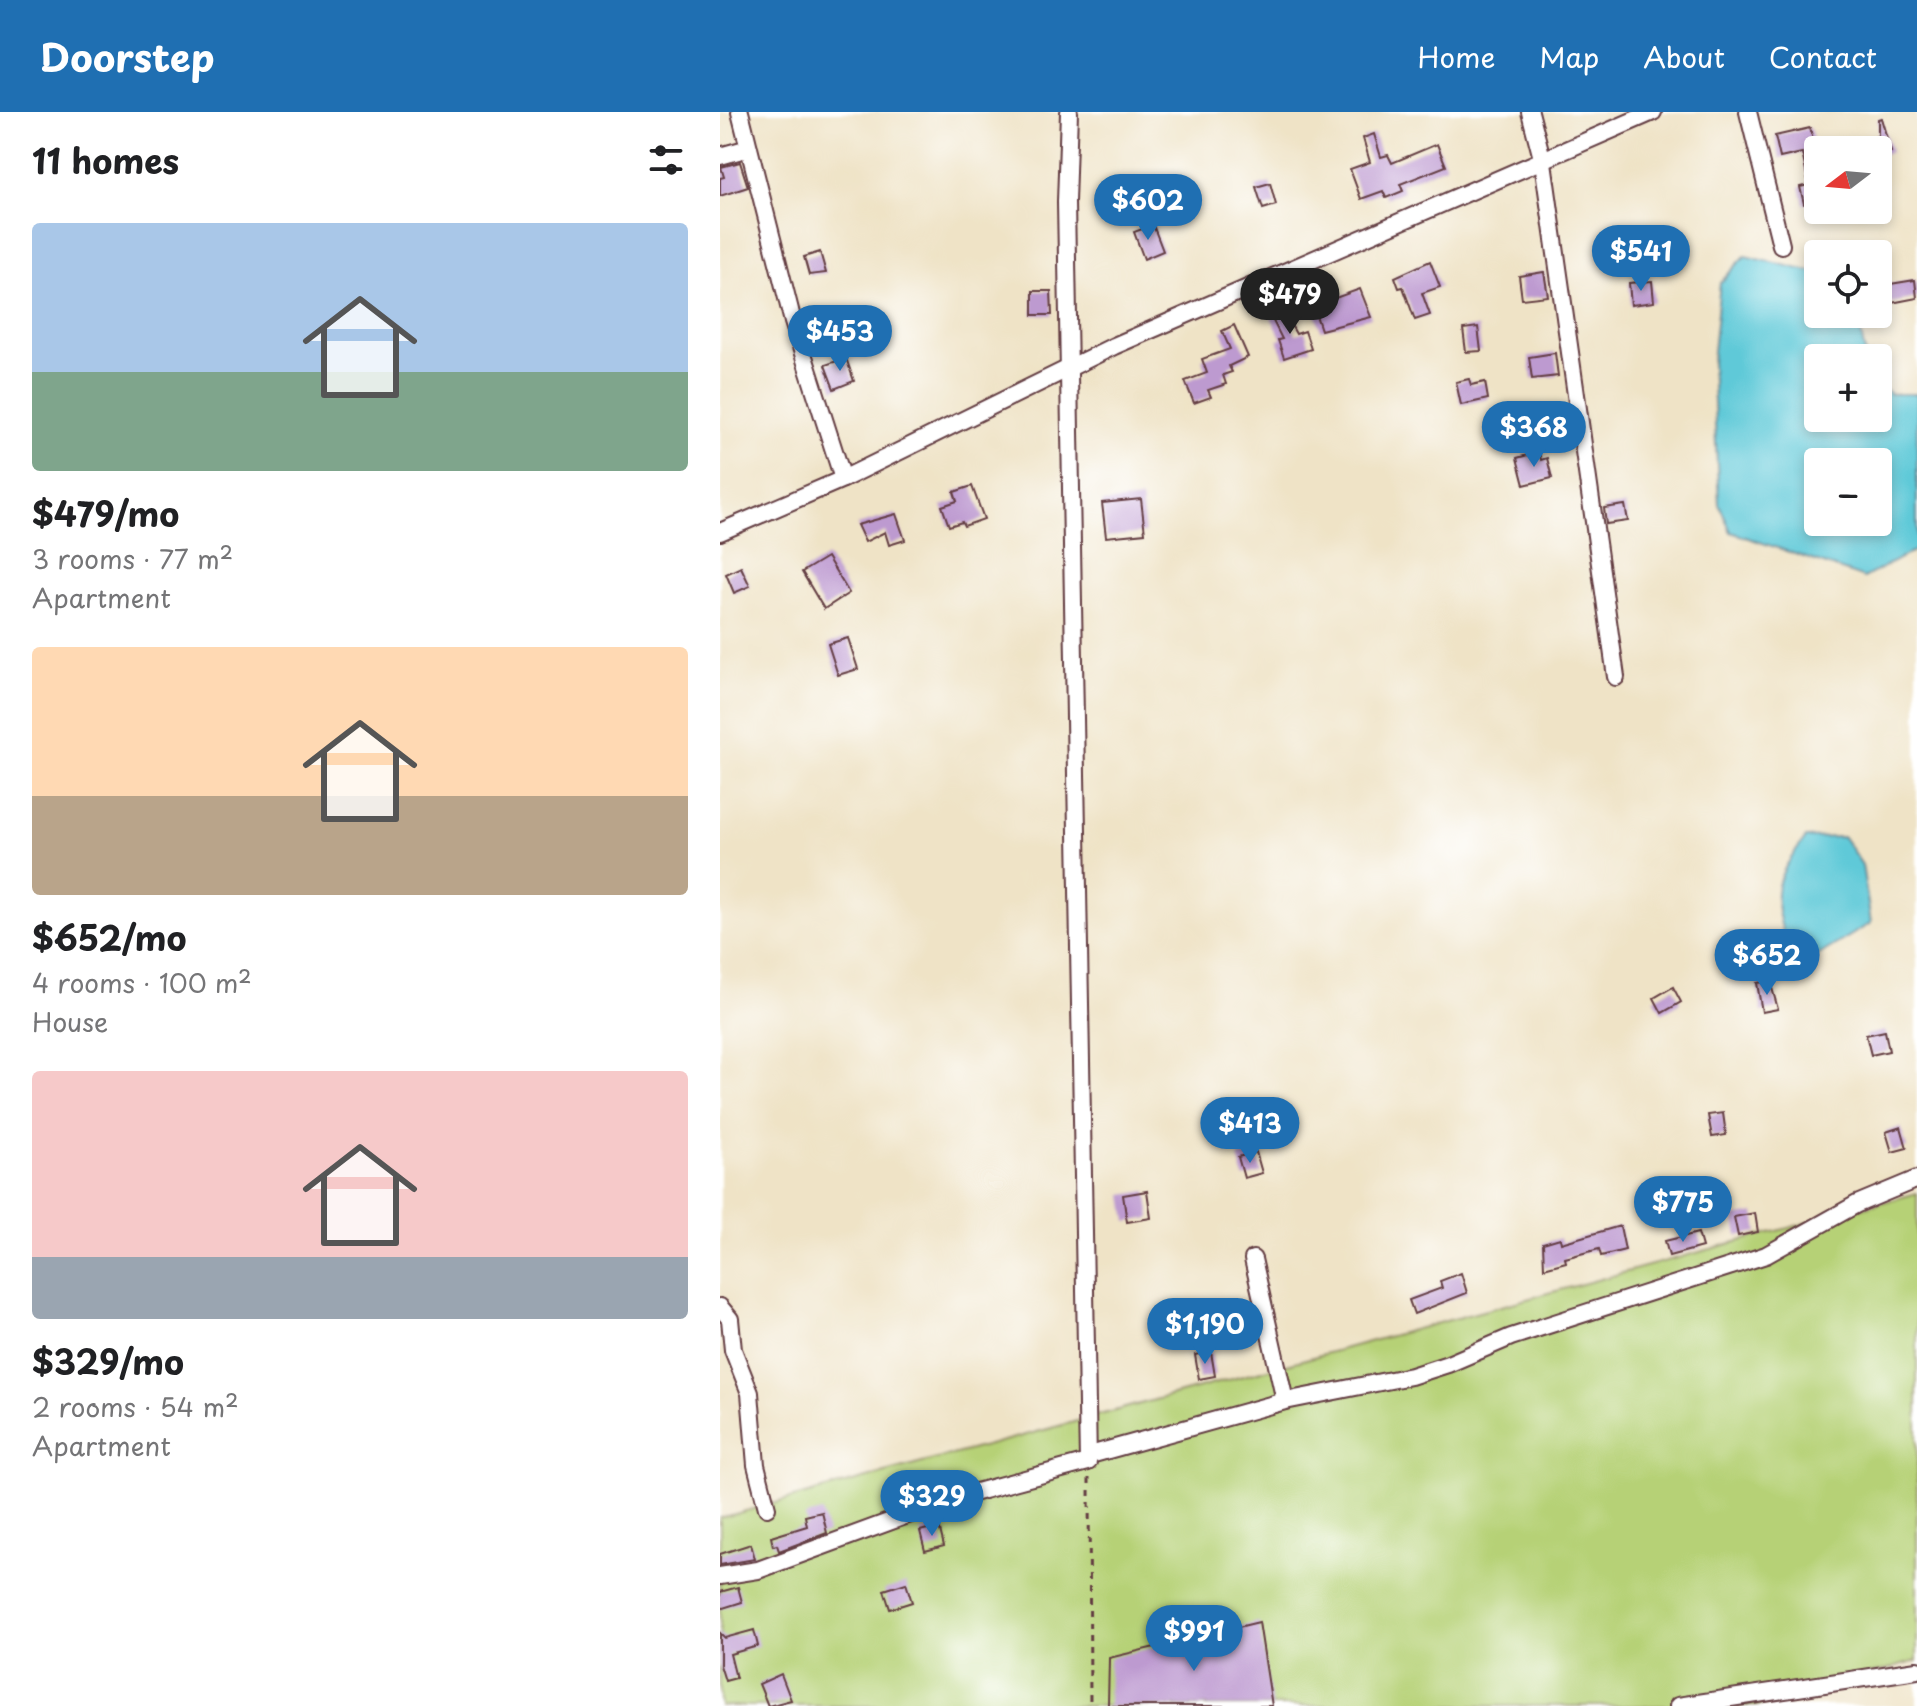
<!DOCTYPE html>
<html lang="en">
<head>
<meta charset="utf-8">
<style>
	:root { --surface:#fff; --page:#f2f2f2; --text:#202124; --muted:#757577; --accent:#1f6fb2 }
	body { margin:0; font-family:"Playpen Sans",sans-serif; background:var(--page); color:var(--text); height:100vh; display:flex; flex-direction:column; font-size:30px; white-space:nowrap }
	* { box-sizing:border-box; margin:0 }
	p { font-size:26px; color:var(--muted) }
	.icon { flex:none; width:44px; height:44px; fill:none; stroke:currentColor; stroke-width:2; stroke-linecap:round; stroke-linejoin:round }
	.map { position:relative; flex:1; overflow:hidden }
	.side { display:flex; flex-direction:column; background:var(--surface); width:720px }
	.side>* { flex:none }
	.needle { width:52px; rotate:254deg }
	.buttons { position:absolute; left:1084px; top:24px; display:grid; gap:16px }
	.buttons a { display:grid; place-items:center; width:88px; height:88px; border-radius:8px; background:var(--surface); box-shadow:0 4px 12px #0003; font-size:40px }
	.price { position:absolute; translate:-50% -68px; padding:0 18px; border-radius:28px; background:var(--accent); color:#fff; font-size:26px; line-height:52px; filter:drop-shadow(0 2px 4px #0008) }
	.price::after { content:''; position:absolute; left:50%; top:48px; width:24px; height:18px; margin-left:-12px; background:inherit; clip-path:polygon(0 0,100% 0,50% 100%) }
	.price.current { background:#222; color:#fff }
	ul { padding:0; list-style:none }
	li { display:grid; align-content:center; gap:16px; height:424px; padding:0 32px }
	li span { display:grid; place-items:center; height:248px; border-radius:8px; color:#555 }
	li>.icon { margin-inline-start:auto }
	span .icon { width:144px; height:144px; fill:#fffc; stroke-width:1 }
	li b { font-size:34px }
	h2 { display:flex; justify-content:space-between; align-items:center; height:96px; padding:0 32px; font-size:34px }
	header { display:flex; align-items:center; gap:48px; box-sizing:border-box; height:112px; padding:0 40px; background:var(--accent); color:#fff }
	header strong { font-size:38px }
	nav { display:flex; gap:44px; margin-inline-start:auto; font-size:28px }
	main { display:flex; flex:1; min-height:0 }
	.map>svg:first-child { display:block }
	.green { fill:#b6d176; stroke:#807850; stroke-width:2 }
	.water { fill:#5ec9d8; stroke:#547482; stroke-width:2; fill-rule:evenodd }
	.building { fill:#bd9ad0 }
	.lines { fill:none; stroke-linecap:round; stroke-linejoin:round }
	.minor-casing { stroke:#633c42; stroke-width:20 }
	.path { stroke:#633c42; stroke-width:3; stroke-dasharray:6 6; stroke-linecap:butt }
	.minor { stroke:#fff; stroke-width:16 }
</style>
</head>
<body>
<header>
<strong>Doorstep</strong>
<nav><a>Home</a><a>Map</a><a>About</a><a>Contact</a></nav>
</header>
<main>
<section class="side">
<h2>11 homes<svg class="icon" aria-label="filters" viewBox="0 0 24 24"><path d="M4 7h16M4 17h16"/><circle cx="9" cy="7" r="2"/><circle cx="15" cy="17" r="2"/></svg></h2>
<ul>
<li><span style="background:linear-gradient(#a9c7e8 60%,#7fa58c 0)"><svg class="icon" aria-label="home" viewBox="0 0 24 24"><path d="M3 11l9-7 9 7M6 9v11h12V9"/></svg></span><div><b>$479/mo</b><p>3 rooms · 77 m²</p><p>Apartment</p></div></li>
<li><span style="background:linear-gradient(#ffd9b3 60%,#b9a48a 0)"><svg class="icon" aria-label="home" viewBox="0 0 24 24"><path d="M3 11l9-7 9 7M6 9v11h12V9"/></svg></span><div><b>$652/mo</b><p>4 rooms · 100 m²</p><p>House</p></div></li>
<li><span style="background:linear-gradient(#f6c9c9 75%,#9aa5b1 0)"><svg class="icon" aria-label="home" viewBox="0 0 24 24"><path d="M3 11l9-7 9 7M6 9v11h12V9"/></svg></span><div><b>$329/mo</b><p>2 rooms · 54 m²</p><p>Apartment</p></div></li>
</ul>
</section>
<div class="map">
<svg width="1197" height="1594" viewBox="0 0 1197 1594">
	<rect width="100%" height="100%" fill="#fff"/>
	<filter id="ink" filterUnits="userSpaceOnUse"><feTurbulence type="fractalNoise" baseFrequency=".0125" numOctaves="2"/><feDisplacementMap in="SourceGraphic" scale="16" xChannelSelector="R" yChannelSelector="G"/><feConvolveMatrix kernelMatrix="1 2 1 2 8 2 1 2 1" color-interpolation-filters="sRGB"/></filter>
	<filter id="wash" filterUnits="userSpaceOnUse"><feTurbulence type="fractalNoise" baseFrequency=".006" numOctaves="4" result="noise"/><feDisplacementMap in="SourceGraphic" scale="32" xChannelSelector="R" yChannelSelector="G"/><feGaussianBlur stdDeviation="1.8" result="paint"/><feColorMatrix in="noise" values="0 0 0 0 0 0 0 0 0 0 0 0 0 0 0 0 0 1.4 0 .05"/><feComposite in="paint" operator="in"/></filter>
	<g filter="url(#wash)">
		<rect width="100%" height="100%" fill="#efe3c6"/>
		<!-- green -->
		<path class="green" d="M1197 1081V1549L1036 1594H0V1406Z"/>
		<!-- water -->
		<g class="water">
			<path d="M1025 144 1098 161V202H1137L1146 246H1098V306H1158V271L1170 282H1197V437L1144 466 1011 420 999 392 992 250 1000 171ZM1098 350H1158V410H1098Z"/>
			<path d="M1123 725 1142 753 1151 811 1092 847 1069 843C1054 785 1046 776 1086 726Z"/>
		</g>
		<g id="blocks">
			<!-- building -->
			<g class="building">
				<path d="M1161 6 1171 40 1158 44V38H1122V34L1158 24V7Z"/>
				<path d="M1090 16 1098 48V90L1084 92 1080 75 1089 73 1082 41 1060 46 1055 24Z"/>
				<path d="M654 22 661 45 668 43 672 51 717 32 726 54 680 72 683 79 666 86 663 79 641 87 630 57 650 50 643 26Z"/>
				<path d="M20 50 28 75 0 84V66L4 65 1 55Z"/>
				<path d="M550 71 556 93 543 97 536 75Z"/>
				<path d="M433 113 443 139 424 147 414 120Z"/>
				<path d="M100 140 106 161 89 163 84 145Z"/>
				<path d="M710 149 720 175 702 181 710 203 695 208 683 175 679 176 675 165Z"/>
				<path d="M824 160 828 184 802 187 799 164Z"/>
				<path d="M1195 168 1197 186 1161 193 1158 174Z"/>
				<path d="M932 169 934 190 911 193 909 171Z"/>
				<path d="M640 177 651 205 601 218 593 194Z"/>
				<path d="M313 179H331L332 203H313Z"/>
				<path d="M562 197 576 222 585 219 591 237 564 246 558 228 562 227 550 203Z"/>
				<path d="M514 213 528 245 509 254 512 260 503 263 506 272 488 278 491 285 474 291 465 269 487 261 482 247 510 237 502 219Z"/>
				<path d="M758 215 761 239 746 240 743 217Z"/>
				<path d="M835 241 838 264 812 267 809 245Z"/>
				<path d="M126 246 134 269 114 277 105 253Z"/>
				<path d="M749 267 751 273 765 270 768 287 741 293 736 270Z"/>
				<path d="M819 340 821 348 827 346 832 366 804 373 797 346Z"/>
				<path d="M252 374 264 407 244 414 242 410 229 414 222 394 237 389 234 380Z"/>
				<path d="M421 387 425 421 386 425 382 391Z"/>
				<path d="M905 393 908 409 886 412 884 396Z"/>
				<path d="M176 402 185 428 169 433 165 420 145 430 137 413Z"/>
				<path d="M107 445 129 481 104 497 82 460Z"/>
				<path d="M21 455 30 474 14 481 6 462Z"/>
				<path d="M128 526 138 557 118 563 108 532Z"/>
				<path d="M1050 869 1058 897 1042 900 1037 871Z"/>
				<path d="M953 875 961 890 942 901 934 886Z"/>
				<path d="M1165 919 1169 939 1151 943 1146 923Z"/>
				<path d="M1003 1001 1006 1023 992 1025 988 1003Z"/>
				<path d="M1181 1015 1187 1036 1172 1040 1166 1020Z"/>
				<path d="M536 1040 542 1061 524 1066 518 1045Z"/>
				<path d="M427 1079 431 1106 407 1110 403 1083Z"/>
				<path d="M1035 1101 1038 1120 1018 1124 1014 1105Z"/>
				<path d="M900 1114 905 1138 881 1144 879 1137 845 1146 846 1150 824 1156 823 1131 840 1126 841 1131Z"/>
				<path d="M978 1121 982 1135 949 1144 945 1129Z"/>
				<path d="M741 1161 747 1181 694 1202 689 1188 722 1176 720 1169Z"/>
				<path d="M491 1240 495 1264 479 1267 475 1243Z"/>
				<path d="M102 1400 107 1421 59 1439 57 1433 53 1434 51 1425 87 1414 85 1404Z"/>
				<path d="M219 1414 224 1434 205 1439 200 1419Z"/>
				<path d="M31 1432 35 1447 0 1453V1442Z"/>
				<path d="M186 1471 192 1490 170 1497 164 1478Z"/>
				<path d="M18 1475 22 1490 0 1497V1480Z"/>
				<path d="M539 1510 552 1594H388L389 1546Z"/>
				<path d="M34 1518 38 1534 10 1542 16 1566 5 1569 0 1553V1521L5 1526Z"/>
				<path d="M61 1562 71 1588 48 1594 39 1572Z"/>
			</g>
		</g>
	</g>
	<g filter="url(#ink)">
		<use href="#blocks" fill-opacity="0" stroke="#633c42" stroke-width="2"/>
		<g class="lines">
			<!-- minor casing -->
			<g class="minor-casing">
				<g id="minor">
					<path d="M810 0 823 50 896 565"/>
					<path d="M1028 0 1061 133"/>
					<path d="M29 36 73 210 123 367"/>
					<path d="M0 44 29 36 20 0"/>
					<path d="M0 420 123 367 394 234 933 0"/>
					<path d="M533 1147 565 1289"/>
					<path d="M0 1195 10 1207 13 1238 30 1281 36 1353 47 1396"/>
					<path d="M370 1343 565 1289 691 1264 728 1252 791 1225 1046 1143 1137 1092 1197 1067"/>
					<path d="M0 1464 38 1458 234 1386 368 1350 346 90 349 0"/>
					<path d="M958 1594 1197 1558"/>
				</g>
			</g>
			<!-- path -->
			<path class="path" d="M369 1366 370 1594"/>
			<!-- minor -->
			<use href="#minor" class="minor"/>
		</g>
	</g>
</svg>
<div class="buttons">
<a><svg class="needle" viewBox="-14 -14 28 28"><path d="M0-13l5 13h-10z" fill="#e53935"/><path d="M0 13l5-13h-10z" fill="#757577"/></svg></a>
<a><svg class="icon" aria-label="locate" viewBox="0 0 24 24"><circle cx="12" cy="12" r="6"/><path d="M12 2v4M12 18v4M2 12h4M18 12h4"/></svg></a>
<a>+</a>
<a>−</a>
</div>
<b class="price" style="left:428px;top:130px">$602</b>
<b class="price" style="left:921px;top:181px">$541</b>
<b class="price current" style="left:570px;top:224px">$479</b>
<b class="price" style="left:120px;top:261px">$453</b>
<b class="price" style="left:814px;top:357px">$368</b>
<b class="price" style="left:1047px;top:885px">$652</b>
<b class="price" style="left:530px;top:1053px">$413</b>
<b class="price" style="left:963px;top:1132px">$775</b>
<b class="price" style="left:485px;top:1254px">$1,190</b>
<b class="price" style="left:212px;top:1426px">$329</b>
<b class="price" style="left:474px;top:1561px">$991</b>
</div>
</main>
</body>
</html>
